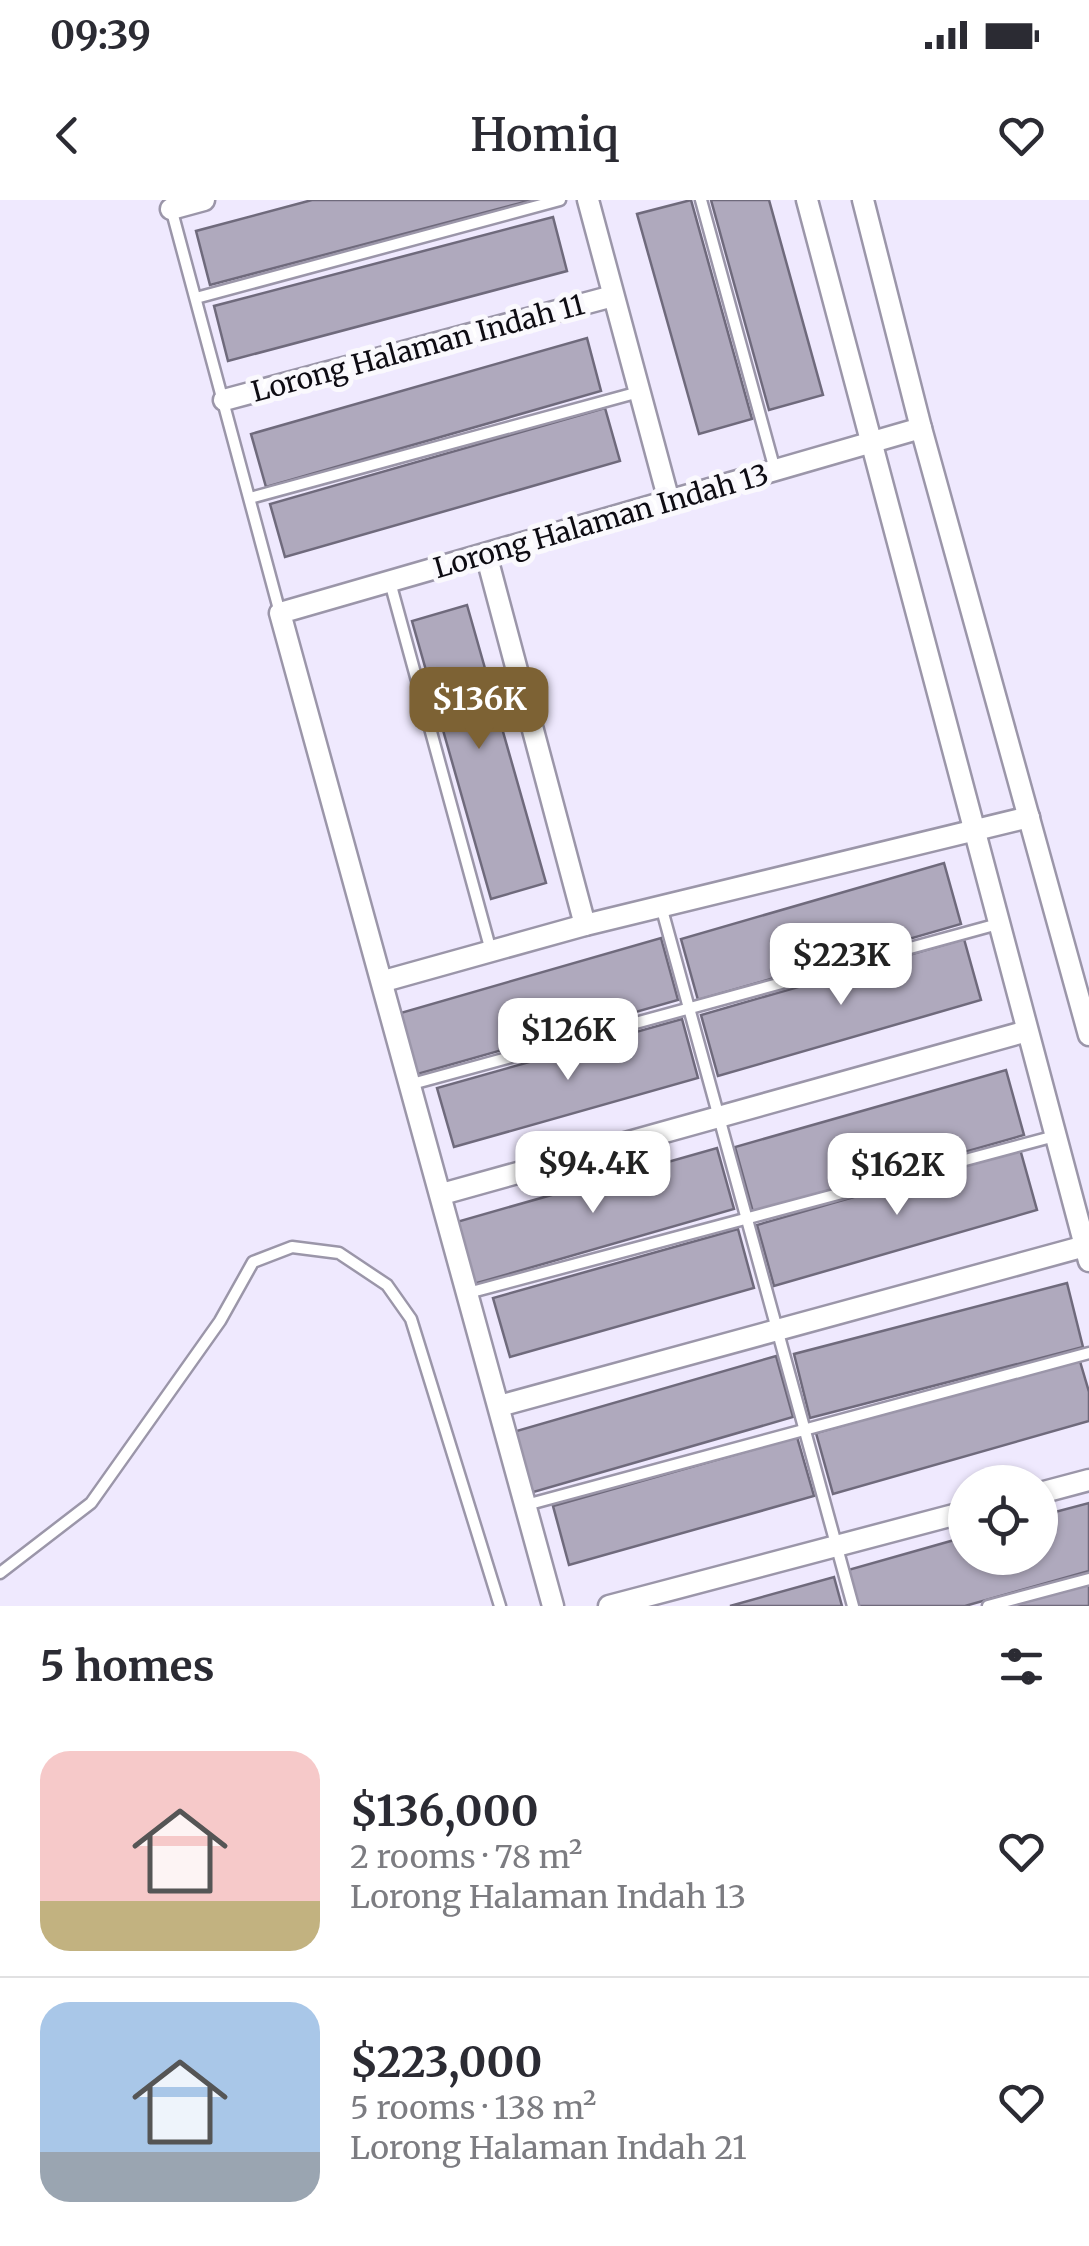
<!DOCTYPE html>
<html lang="en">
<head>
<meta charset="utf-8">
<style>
	:root { --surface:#fff; --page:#f2f2f3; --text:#2b2b33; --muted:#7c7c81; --line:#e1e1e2; --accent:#7d6234 }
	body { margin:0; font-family:Merriweather,serif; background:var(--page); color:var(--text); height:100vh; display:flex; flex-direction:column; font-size:38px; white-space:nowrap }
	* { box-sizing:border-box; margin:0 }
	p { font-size:32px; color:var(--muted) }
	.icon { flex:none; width:55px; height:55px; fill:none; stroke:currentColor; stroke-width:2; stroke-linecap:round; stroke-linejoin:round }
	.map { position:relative; height:1406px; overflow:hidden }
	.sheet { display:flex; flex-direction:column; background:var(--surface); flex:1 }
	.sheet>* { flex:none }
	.tools { position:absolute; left:948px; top:1265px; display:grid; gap:20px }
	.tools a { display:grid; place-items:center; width:110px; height:110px; border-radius:50%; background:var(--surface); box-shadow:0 2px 8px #0004; font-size:50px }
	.price { position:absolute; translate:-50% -85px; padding:0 22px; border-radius:20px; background:#fff; color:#222; font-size:32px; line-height:65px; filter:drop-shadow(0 2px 5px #0008) }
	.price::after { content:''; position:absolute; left:50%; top:60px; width:30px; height:22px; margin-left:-15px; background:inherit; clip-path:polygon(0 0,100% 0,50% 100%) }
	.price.current { background:var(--accent); color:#fff }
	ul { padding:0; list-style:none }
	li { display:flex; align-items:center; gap:30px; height:250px; padding:0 40px }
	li+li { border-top:2px solid var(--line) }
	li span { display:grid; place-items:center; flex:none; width:280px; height:200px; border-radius:30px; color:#555 }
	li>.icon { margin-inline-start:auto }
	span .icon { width:120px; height:120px; fill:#fffc; stroke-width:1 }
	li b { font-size:42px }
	h2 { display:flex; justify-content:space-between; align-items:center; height:120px; padding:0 40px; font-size:42px }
	.status { display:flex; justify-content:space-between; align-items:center; height:70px; padding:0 50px; background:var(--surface); direction:ltr }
	.status svg { height:28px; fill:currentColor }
	header { display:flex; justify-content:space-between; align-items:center; height:130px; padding:0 40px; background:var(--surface); font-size:45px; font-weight:600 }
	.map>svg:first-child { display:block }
	.building { fill:#afa9bd; stroke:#6f6a7c; stroke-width:2.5 }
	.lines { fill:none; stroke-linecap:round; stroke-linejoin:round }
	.service-casing { stroke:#9b96a9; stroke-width:15 }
	.minor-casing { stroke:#9b96a9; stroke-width:25 }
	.service { stroke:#fff; stroke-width:10 }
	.minor { stroke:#fff; stroke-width:20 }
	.labels { text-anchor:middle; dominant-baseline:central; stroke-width:10; stroke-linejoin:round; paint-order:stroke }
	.street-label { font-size:28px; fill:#0e0c13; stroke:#faf9fd }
</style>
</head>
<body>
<div class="status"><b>09:39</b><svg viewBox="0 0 49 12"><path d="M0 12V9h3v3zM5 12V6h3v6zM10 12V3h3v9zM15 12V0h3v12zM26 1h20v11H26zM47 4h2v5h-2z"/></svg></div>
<header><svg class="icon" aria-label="back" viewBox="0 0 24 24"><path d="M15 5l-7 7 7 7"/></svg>Homiq<svg class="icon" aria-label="heart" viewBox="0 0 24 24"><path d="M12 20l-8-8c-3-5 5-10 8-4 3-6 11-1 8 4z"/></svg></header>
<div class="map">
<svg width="1089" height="1406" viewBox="0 0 1089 1406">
	<rect width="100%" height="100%" fill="#efe9fe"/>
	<!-- building -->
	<g class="building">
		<path d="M312 0H532L210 85 196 31Z"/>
		<path d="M691 0 752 219 699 234 637 14Z"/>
		<path d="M711 0H769L823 195 769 210Z"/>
		<path d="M553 17 567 71 228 161 214 106Z"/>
		<path d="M587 138 601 191 266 287 251 234Z"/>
		<path d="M605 208 620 261 285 357 270 304Z"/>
		<path d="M467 405 546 683 491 699 412 421Z"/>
		<path d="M944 663 961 724 698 800 681 739Z"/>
		<path d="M661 738 678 800 414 875 397 814Z"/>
		<path d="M964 739 981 800 718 876 701 815Z"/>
		<path d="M682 819 698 878 454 947 437 888Z"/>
		<path d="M1006 870 1024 935 753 1012 735 947Z"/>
		<path d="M717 948 734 1009 470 1085 453 1023Z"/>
		<path d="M1020 949 1037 1010 774 1086 757 1025Z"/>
		<path d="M738 1029 754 1088 510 1157 493 1098Z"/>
		<path d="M1067 1083 1083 1147 810 1218 794 1154Z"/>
		<path d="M776 1156 793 1217 530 1293 513 1232Z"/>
		<path d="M1079 1158 1089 1192V1221L833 1294 816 1233Z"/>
		<path d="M797 1237 814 1296 569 1365 553 1306Z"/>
		<path d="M1089 1303V1371L965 1406H858L848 1370 965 1337V1358H1040V1316Z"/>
		<path d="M834 1377 842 1406H730Z"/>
		<path d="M1089 1383V1406H1006Z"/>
	</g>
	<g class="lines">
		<!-- service casing -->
		<g class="service-casing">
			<g id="service">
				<path d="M701 0 775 270"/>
				<path d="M171 8 280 413"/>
				<path d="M196 98 560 0"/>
				<path d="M250 298 639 192"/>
				<path d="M390 382 491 751"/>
				<path d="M661 706 853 1406"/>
				<path d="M412 884 998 724"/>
				<path d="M468 1093 1055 936"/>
				<path d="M526 1305 1089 1153"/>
				<path d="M0 1373 91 1303 220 1121 253 1062 292 1047 339 1053 387 1085 411 1119 500 1406"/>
				<path d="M988 1406 1089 1379"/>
			</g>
		</g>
		<!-- minor casing -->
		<g class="minor-casing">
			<g id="minor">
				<path d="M588 0 669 301"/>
				<path d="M807 0 1089 1061"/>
				<path d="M863 0 921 228 1089 835"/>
				<path d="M171 9 204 0"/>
				<path d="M224 200 613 96"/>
				<path d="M486 354 585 725"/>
				<path d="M384 781 585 725 1029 617"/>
				<path d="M442 994 1027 831"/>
				<path d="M499 1206 1089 1045"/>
				<path d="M1040 1293 1089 1280"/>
				<path d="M553 1406 280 413 921 228"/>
				<path d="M609 1406 965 1312"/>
			</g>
		</g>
		<!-- service -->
		<use href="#service" class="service"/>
		<!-- minor -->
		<use href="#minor" class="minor"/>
	</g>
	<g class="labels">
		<!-- street labels -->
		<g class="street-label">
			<text transform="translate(418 148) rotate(-15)">Lorong Halaman Indah 11</text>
			<text transform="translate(601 321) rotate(-16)">Lorong Halaman Indah 13</text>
		</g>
	</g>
</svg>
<div class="tools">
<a><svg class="icon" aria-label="locate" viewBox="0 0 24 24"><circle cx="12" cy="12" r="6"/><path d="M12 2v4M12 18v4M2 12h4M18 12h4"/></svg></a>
</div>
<b class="price current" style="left:479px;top:552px">$136K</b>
<b class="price" style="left:841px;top:808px">$223K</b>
<b class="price" style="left:568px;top:883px">$126K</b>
<b class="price" style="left:593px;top:1016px">$94.4K</b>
<b class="price" style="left:897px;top:1018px">$162K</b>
</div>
<section class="sheet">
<h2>5 homes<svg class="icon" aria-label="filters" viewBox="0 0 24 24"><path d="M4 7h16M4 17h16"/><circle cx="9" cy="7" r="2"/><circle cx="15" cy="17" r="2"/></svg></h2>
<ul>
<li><span style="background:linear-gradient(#f6c9c9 75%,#c2b280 0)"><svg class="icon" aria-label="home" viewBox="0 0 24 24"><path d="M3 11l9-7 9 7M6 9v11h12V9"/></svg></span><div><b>$136,000</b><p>2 rooms · 78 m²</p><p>Lorong Halaman Indah 13</p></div><svg class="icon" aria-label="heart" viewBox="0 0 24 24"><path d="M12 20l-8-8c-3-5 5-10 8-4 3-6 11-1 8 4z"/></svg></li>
<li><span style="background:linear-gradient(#a9c7e8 75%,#9aa5b1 0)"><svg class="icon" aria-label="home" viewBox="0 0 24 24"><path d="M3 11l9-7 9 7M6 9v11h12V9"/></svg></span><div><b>$223,000</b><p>5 rooms · 138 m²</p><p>Lorong Halaman Indah 21</p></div><svg class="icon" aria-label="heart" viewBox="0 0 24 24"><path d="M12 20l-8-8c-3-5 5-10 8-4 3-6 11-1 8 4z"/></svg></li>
</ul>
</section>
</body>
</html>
